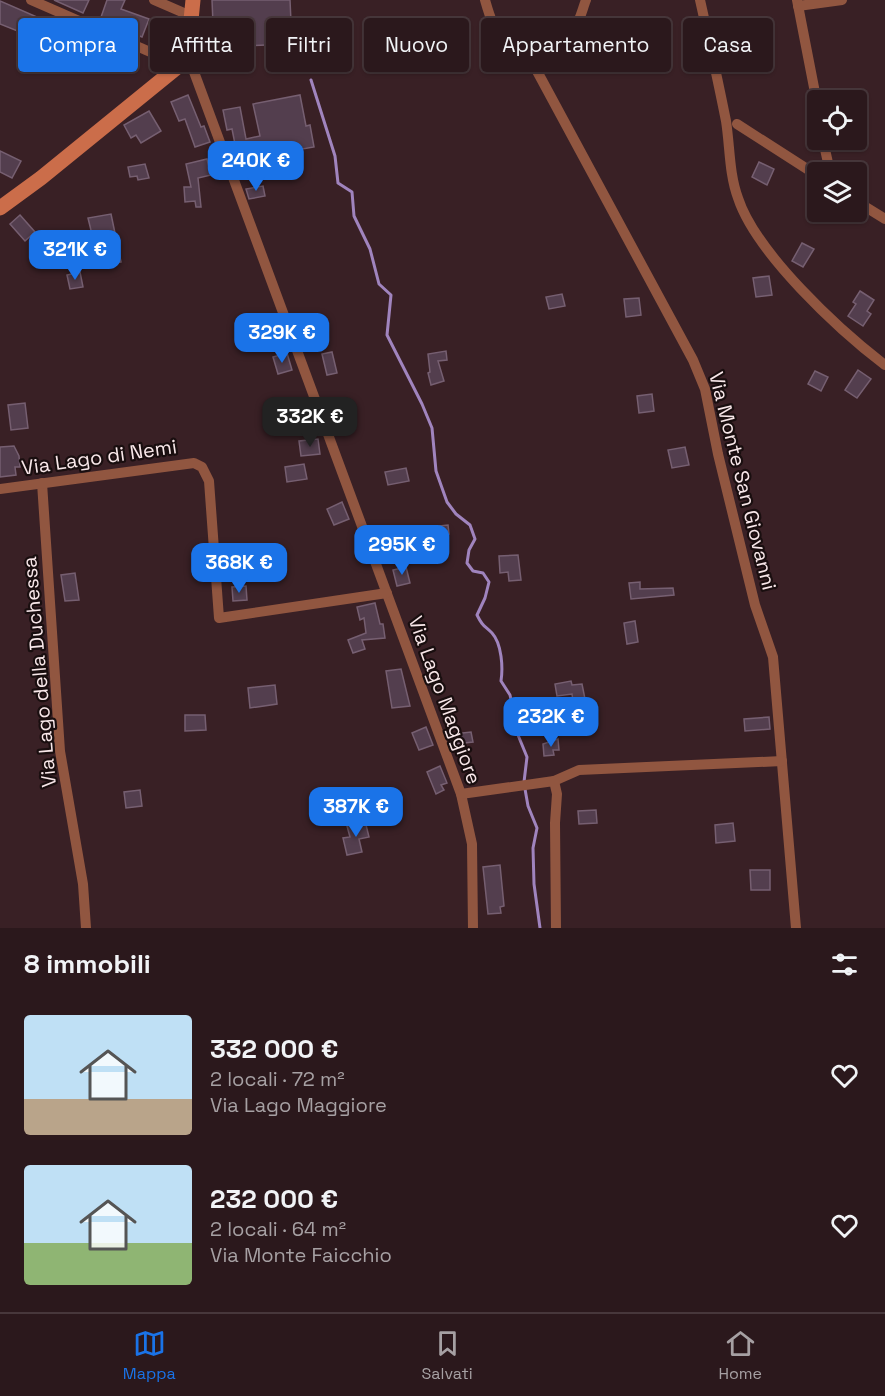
<!DOCTYPE html>
<html lang="it">
<head>
<meta charset="utf-8">
<style>
	:root { --surface:#2b181c; --page:#332125; --text:#f1f3f6; --muted:#a6a0a3; --line:#47373b; --accent:#1a73e8 }
	body { margin:0; font-family:"Space Grotesk",sans-serif; background:var(--page); color:var(--text); height:100vh; display:flex; flex-direction:column; font-size:22px; white-space:nowrap }
	* { box-sizing:border-box; margin:0 }
	p { font-size:20px; color:var(--muted) }
	.icon { flex:none; width:33px; height:33px; fill:none; stroke:currentColor; stroke-width:2; stroke-linecap:round; stroke-linejoin:round }
	.map { position:relative; height:928px; overflow:hidden }
	.panel { display:flex; flex-direction:column; background:var(--surface); flex:1 }
	.panel>* { flex:none }
	.hud { position:absolute; left:18px; top:18px; width:849px; height:54px; display:flex; gap:12px }
	.tools { position:absolute; left:807px; top:90px; display:grid; gap:12px }
	.tools a { display:grid; place-items:center; width:60px; height:60px; border-radius:6px; background:var(--surface); box-shadow:0 2px 4px #0004,0 0 0 2px var(--line); font-size:30px }
	.price { position:absolute; translate:-50% -51px; padding:0 14px; border-radius:12px; background:var(--accent); color:#fff; font-size:20px; line-height:39px; filter:drop-shadow(0 2px 3px #0008) }
	.price::after { content:''; position:absolute; left:50%; top:36px; width:18px; height:14px; margin-left:-9px; background:inherit; clip-path:polygon(0 0,100% 0,50% 100%) }
	.price.selected { background:#222; color:#fff }
	ul { padding:0; list-style:none }
	li { display:flex; align-items:center; gap:18px; height:150px; padding:0 24px }
	li span { display:grid; place-items:center; flex:none; width:168px; height:120px; border-radius:6px; color:#555 }
	li>.icon { margin-inline-start:auto }
	span .icon { width:72px; height:72px; fill:#fffc; stroke-width:1 }
	li b { font-size:26px }
	h2 { display:flex; justify-content:space-between; align-items:center; height:72px; padding:0 24px; font-size:26px }
	.chip { padding:0 21px; border-radius:6px; background:var(--surface); box-shadow:0 2px 4px #0004,0 0 0 2px var(--line); font-size:21px; line-height:54px }
	.chip.selected { background:var(--accent); color:#fff }
	.tabs { display:flex; justify-content:space-around; align-items:center; height:84px; border-top:2px solid var(--line); background:var(--surface); font-size:16px; color:var(--muted) }
	.tabs a { display:grid; justify-items:center; gap:3px }
	.tabs .selected { color:var(--accent) }
	.map>svg:first-child { display:block }
	.lines { fill:none; stroke-linecap:round; stroke-linejoin:round }
	.stream { stroke:#a084be; stroke-width:3 }
	.building { fill:#533e4e; stroke:#765f71; stroke-width:1.5 }
	.street { stroke:#915640; stroke-width:10 }
	.secondary { stroke:#cb6d4a; stroke-width:15 }
	.labels { text-anchor:middle; dominant-baseline:central; stroke-width:4.5; stroke-linejoin:round; paint-order:stroke }
	.street-label { font-size:20px; fill:#f8e7e9; stroke:#190e0f }
</style>
</head>
<body>
<div class="map">
<svg width="885" height="928" viewBox="0 0 885 928">
	<rect width="100%" height="100%" fill="#392025"/>
	<g class="lines">
		<!-- stream -->
		<g class="stream">
			<path d="M311 80 335 156 338 183 352 192 354 216 370 249 379 284 391 295 387 335 422 404 432 428 436 471 447 502 456 514 470 525 475 539 469 550 467 563 473 571 483 573 489 582 485 598 477 615C483 627 484 625 492 633 502 644 503 668 501 681L510 695 513 708 511 718 527 757 524 782"/>
			<path d="M525 789 528 806 537 828 533 848 534 884 540 928"/>
		</g>
	</g>
	<!-- building -->
	<g class="building">
		<path d="M54 0H89L83 13Z"/>
		<path d="M107 0H125L121 9 149 19 142 37 100 20Z"/>
		<path d="M212 0H290L292 44 214 47Z"/>
		<path d="M0 1 78 35 70 52 0 24Z"/>
		<path d="M90 43 107 51 98 70 81 61Z"/>
		<path d="M188 95 201 127 204 126 210 142 195 147 185 119 179 121 171 102Z"/>
		<path d="M300 95 306 126 310 125 314 147 297 150 296 147 238 159 232 129 227 130 223 110 240 107 246 139 260 136 253 104Z"/>
		<path d="M149 111 161 131 141 143 136 135 131 138 124 125Z"/>
		<path d="M0 151 21 161 12 178 0 172Z"/>
		<path d="M207 159 211 175 198 178 201 207H196L195 201 185 202 184 187H191L186 164Z"/>
		<path d="M759 162 774 169 767 185 752 177Z"/>
		<path d="M145 164 149 178 138 180 137 176 130 177 128 167Z"/>
		<path d="M263 186 265 196 249 199 246 189Z"/>
		<path d="M111 214 121 262 100 267 88 218Z"/>
		<path d="M20 215 35 232 25 241 10 224Z"/>
		<path d="M802 243 814 249 803 267 792 261Z"/>
		<path d="M80 272 83 287 70 289 67 275Z"/>
		<path d="M769 276 772 295 756 297 753 278Z"/>
		<path d="M860 291 874 300 867 311 871 314 863 326 848 316 856 304 853 302Z"/>
		<path d="M562 294 565 306 549 309 546 297Z"/>
		<path d="M639 298 641 315 626 317 624 299Z"/>
		<path d="M446 351 447 360 438 361 444 381 431 385 428 373 430 372 428 354Z"/>
		<path d="M332 352 337 373 327 375 322 354Z"/>
		<path d="M287 353 292 370 278 374 273 357Z"/>
		<path d="M858 370 871 379 857 398 845 390Z"/>
		<path d="M815 371 828 377 821 391 808 384Z"/>
		<path d="M652 394 654 411 639 413 637 396Z"/>
		<path d="M25 403 28 428 11 430 8 405Z"/>
		<path d="M318 439 320 454 301 456 299 441Z"/>
		<path d="M14 446 19 456 20 467H15L16 475 0 477V447Z"/>
		<path d="M685 447 689 465 672 468 668 450Z"/>
		<path d="M304 464 307 479 287 482 285 467Z"/>
		<path d="M406 468 409 481 388 485 385 472Z"/>
		<path d="M342 502 349 519 334 525 327 509Z"/>
		<path d="M448 525 449 534 431 536 430 527Z"/>
		<path d="M399 541 402 554 389 556 387 543Z"/>
		<path d="M518 555 521 580 509 581 508 572 500 573 499 556Z"/>
		<path d="M406 567 410 583 397 586 393 570Z"/>
		<path d="M75 573 79 600 65 601 61 575Z"/>
		<path d="M640 582V589L673 588 674 595 631 599 629 583Z"/>
		<path d="M246 586 247 600 233 601 232 587Z"/>
		<path d="M375 603 380 624H383L385 638 362 640 365 649 353 653 348 640 366 633 364 618 360 620 357 607Z"/>
		<path d="M635 621 638 642 627 644 624 623Z"/>
		<path d="M401 669 410 706 392 708 386 671Z"/>
		<path d="M571 681 572 685 582 684 585 699 573 701 572 694 557 696 555 684Z"/>
		<path d="M275 685 277 704 250 708 248 688Z"/>
		<path d="M185 715H205L206 730 185 731Z"/>
		<path d="M769 717 770 729 745 731 744 719Z"/>
		<path d="M426 727 433 745 419 750 412 733Z"/>
		<path d="M471 732 473 742 455 744 454 734Z"/>
		<path d="M558 739 559 750H553L554 755 544 756 543 744Z"/>
		<path d="M440 766 447 783 441 785 444 790 436 794 427 772Z"/>
		<path d="M140 790 142 806 126 808 124 792Z"/>
		<path d="M596 810 597 823 579 824 578 811Z"/>
		<path d="M365 821 369 837 359 839 362 852 347 855 343 838 350 837 347 826Z"/>
		<path d="M733 823 735 841 716 843 715 825Z"/>
		<path d="M500 865 504 906 500 907 501 913 488 914 483 867Z"/>
		<path d="M750 870H770V890H751Z"/>
	</g>
	<g class="lines">
		<!-- street -->
		<g class="street">
			<path d="M31 0 180 65"/>
			<path d="M154 0 191 16"/>
			<path d="M485 0C489 14 494 32 506 41 520 51 562 42 573 30 580 22 582 10 586 0"/>
			<path d="M700 0C709 40 718 81 726 121 730 146 729 174 738 198 756 253 839 330 885 365"/>
			<path d="M797 0 818 108"/>
			<path d="M798 6 842 0"/>
			<path d="M524 47 693 360 705 389 718 454 755 605 773 657 796 928"/>
			<path d="M187 53 461 794 472 844 473 928"/>
			<path d="M737 124 818 176"/>
			<path d="M823 140 830 172"/>
			<path d="M856 201 885 219"/>
			<path d="M42 483 60 751 83 884 86 928"/>
			<path d="M0 489 194 463 202 467 209 481 219 618 387 593"/>
			<path d="M554 781 579 770 782 761"/>
			<path d="M461 794 554 781 557 794 555 823 556 928"/>
		</g>
		<!-- secondary -->
		<path class="secondary" d="M0 208 41 178 180 65 188 50 193 0"/>
	</g>
	<g class="labels">
		<!-- street labels -->
		<g class="street-label">
			<text transform="translate(99 457) rotate(-8)">Via Lago di Nemi</text>
			<text transform="translate(743 481) rotate(76)">Via Monte San Giovanni</text>
			<text transform="translate(39 672) rotate(-95)">Via Lago della Duchessa</text>
			<text transform="translate(445 700) rotate(70)">Via Lago Maggiore</text>
		</g>
	</g>
</svg>
<div class="tools">
<a><svg class="icon" aria-label="locate" viewBox="0 0 24 24"><circle cx="12" cy="12" r="6"/><path d="M12 2v4M12 18v4M2 12h4M18 12h4"/></svg></a>
<a><svg class="icon" aria-label="layers" viewBox="0 0 24 24"><path d="M12 4l9 5-9 5-9-5zM3 14l9 5 9-5"/></svg></a>
</div>
<b class="price" style="left:256px;top:192px">240K €</b>
<b class="price" style="left:75px;top:281px">321K €</b>
<b class="price" style="left:282px;top:364px">329K €</b>
<b class="price selected" style="left:310px;top:448px">332K €</b>
<b class="price" style="left:402px;top:576px">295K €</b>
<b class="price" style="left:239px;top:594px">368K €</b>
<b class="price" style="left:551px;top:748px">232K €</b>
<b class="price" style="left:356px;top:838px">387K €</b>
<div class="hud">
<a class="chip selected">Compra</a>
<a class="chip">Affitta</a>
<a class="chip">Filtri</a>
<a class="chip">Nuovo</a>
<a class="chip">Appartamento</a>
<a class="chip">Casa</a>
</div>
</div>
<section class="panel">
<h2>8 immobili<svg class="icon" aria-label="filters" viewBox="0 0 24 24"><path d="M4 7h16M4 17h16"/><circle cx="9" cy="7" r="2"/><circle cx="15" cy="17" r="2"/></svg></h2>
<ul>
<li><span style="background:linear-gradient(#bfe0f5 70%,#b9a48a 0)"><svg class="icon" aria-label="home" viewBox="0 0 24 24"><path d="M3 11l9-7 9 7M6 9v11h12V9"/></svg></span><div><b>332 000 €</b><p>2 locali · 72 m²</p><p>Via Lago Maggiore</p></div><svg class="icon" aria-label="heart" viewBox="0 0 24 24"><path d="M12 20l-8-8c-3-5 5-10 8-4 3-6 11-1 8 4z"/></svg></li>
<li><span style="background:linear-gradient(#bfe0f5 65%,#8fb573 0)"><svg class="icon" aria-label="home" viewBox="0 0 24 24"><path d="M3 11l9-7 9 7M6 9v11h12V9"/></svg></span><div><b>232 000 €</b><p>2 locali · 64 m²</p><p>Via Monte Faicchio</p></div><svg class="icon" aria-label="heart" viewBox="0 0 24 24"><path d="M12 20l-8-8c-3-5 5-10 8-4 3-6 11-1 8 4z"/></svg></li>
</ul>
</section>
<nav class="tabs">
<a class="selected"><svg class="icon" aria-label="map" viewBox="0 0 24 24"><path d="M3 6l6-2 6 2 6-2v14l-6 2-6-2-6 2zM9 4v14M15 6v14"/></svg>Mappa</a>
<a><svg class="icon" aria-label="saved" viewBox="0 0 24 24"><path d="M7 4h10v16l-5-4-5 4z"/></svg>Salvati</a>
<a><svg class="icon" aria-label="home" viewBox="0 0 24 24"><path d="M3 11l9-7 9 7M6 9v11h12V9"/></svg>Home</a>
</nav>
</body>
</html>
